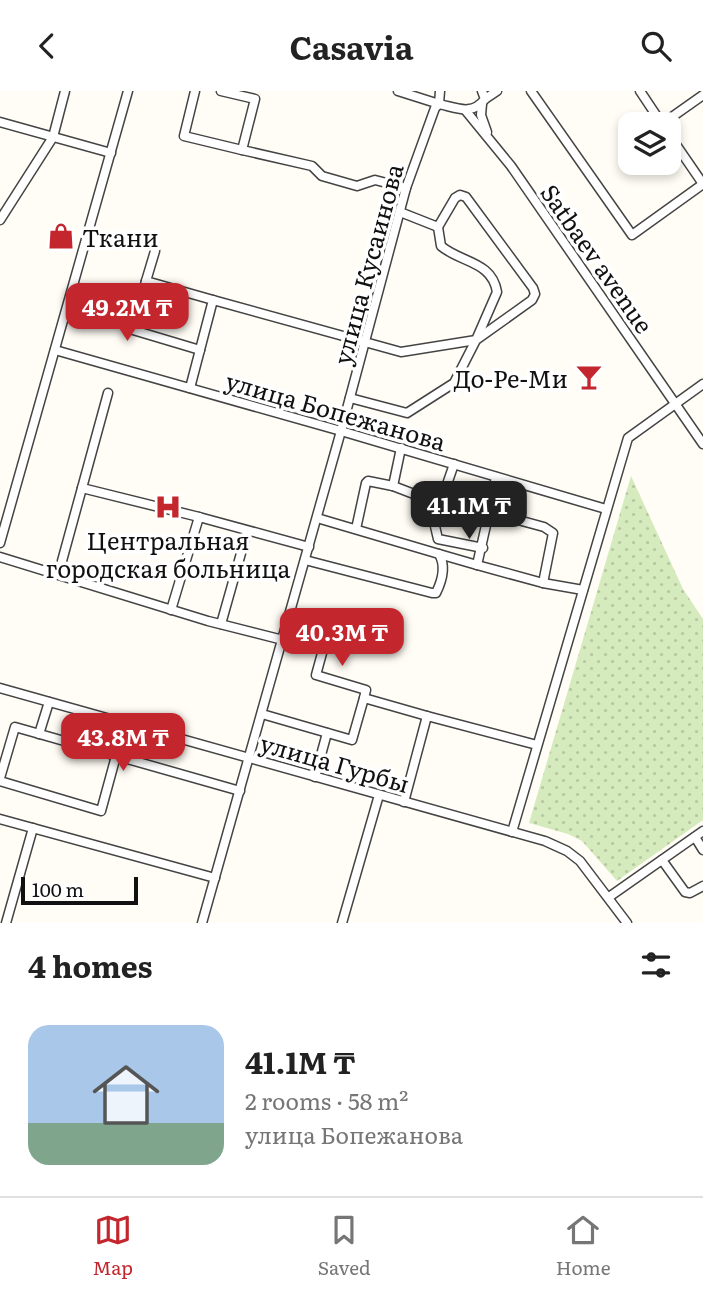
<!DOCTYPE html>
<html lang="en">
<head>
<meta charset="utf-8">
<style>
	:root { --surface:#fff; --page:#f6f6f6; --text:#222; --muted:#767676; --line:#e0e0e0; --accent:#c4262e }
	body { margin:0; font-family:Literata,serif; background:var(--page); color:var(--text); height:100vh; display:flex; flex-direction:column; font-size:26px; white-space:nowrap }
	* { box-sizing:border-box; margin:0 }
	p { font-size:23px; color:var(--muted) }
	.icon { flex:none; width:38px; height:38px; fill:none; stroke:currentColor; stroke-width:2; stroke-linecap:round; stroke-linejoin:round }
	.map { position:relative; height:832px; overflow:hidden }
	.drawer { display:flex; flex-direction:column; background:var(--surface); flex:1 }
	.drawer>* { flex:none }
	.fabs { position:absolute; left:618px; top:21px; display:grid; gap:14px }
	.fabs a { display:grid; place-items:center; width:63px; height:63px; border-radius:14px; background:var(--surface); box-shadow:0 4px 10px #0003; font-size:35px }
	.scale { position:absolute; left:21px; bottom:18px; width:117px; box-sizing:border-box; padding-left:7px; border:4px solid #111; border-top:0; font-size:19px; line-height:24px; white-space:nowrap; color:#111; -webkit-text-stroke:5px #fff; paint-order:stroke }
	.price { position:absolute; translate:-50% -60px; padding:0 16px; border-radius:14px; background:var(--accent); color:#fff; font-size:23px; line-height:46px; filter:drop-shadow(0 2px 4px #0008) }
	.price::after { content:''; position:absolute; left:50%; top:42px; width:21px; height:16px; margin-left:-10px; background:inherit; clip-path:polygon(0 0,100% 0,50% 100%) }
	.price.on { background:#222; color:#fff }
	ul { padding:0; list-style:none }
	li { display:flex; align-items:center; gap:21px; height:175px; padding:0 28px }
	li+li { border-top:2px solid var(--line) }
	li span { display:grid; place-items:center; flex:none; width:196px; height:140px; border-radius:21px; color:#555 }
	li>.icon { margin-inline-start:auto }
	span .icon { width:84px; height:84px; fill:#fffc; stroke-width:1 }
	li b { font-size:30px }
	h2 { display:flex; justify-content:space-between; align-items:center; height:84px; padding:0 28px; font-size:30px }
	header { display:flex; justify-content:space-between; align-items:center; height:91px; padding:0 28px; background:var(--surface); font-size:32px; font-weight:700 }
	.tab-bar { display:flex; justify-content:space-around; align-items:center; height:98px; border-top:2px solid var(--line); background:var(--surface); font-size:19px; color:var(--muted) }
	.tab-bar a { display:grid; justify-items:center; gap:4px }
	.tab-bar .on { color:var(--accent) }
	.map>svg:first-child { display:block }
	.grass { fill:url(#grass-dots) }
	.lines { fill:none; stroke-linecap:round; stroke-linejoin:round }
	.minor-casing { stroke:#444; stroke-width:11 }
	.minor { stroke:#fff; stroke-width:8 }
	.labels { text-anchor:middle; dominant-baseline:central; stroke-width:7; stroke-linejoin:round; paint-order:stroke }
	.poi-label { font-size:24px; fill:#111; stroke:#fff; text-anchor:start }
	.street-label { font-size:24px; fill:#111; stroke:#fff }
</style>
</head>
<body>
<header><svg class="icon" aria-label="back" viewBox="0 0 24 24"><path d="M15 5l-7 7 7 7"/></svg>Casavia<svg class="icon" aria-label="search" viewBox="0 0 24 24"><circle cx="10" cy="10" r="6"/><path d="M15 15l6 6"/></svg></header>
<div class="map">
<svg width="703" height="832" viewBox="0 0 703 832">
	<defs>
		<pattern id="grass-dots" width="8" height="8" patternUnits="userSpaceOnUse" patternTransform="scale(1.75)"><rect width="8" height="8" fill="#d5ebbd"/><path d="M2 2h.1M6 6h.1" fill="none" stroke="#b6c8a1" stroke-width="1.8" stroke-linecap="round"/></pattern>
	</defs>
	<rect width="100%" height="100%" fill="#fffdf5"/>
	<!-- grass -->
	<path class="grass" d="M631 385 683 498 703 528V729L617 790 582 750 568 743 529 732Z"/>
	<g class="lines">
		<!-- minor casing -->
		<g class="minor-casing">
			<g id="minor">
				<path d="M195 0 184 45 242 59 255 8 221 0"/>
				<path d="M440 0 439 13C457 17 472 25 485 8L482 0"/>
				<path d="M531 0 632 144 703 93"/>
				<path d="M640 0 662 33"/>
				<path d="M485 8 497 0"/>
				<path d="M482 13 481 24 487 41"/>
				<path d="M466 20 511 75 703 353"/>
				<path d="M0 31 111 62"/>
				<path d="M662 33 703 4"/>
				<path d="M668 42 703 93"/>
				<path d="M242 59 312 75 322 85 357 95 375 89 406 97"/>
				<path d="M0 129 53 46 65 0"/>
				<path d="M155 160 146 190 213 209"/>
				<path d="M146 190 133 239 200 259"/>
				<path d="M55 259 341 340 606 418"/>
				<path d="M190 297 213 209 401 261 476 249 497 201C492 170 461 172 441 155L438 136"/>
				<path d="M108 302 82 397 199 426"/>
				<path d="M350 307 407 322 454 292 476 249 532 209 535 203 533 197 466 106 460 104 455 107 438 136 400 121"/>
				<path d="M454 373 434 431 438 448 483 457"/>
				<path d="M496 386 489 421 544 436 553 442 543 492 583 499"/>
				<path d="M393 395 401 357"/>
				<path d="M356 438 366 392 368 390 393 395 440 413"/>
				<path d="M0 452 128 0"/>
				<path d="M439 463 477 474 489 421"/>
				<path d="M0 466 208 530 283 549"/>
				<path d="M305 469 432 502H436C442 490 446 475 439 463L317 427"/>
				<path d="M62 470 82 397"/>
				<path d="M477 474 543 492"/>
				<path d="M171 519 199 426 309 456"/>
				<path d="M288 532 327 544 316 584 366 599 364 607 427 625"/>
				<path d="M221 533 247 441"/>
				<path d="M0 597 545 750 567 760 580 770 627 832"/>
				<path d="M262 623 352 649 364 607"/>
				<path d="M39 643 49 611"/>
				<path d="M315 686 327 642"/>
				<path d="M0 687 15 636 240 700"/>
				<path d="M0 690 101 720 116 665"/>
				<path d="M404 711 427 625 537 654"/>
				<path d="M0 728 215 787"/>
				<path d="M512 741 628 347 703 293"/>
				<path d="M695 746 703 759"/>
				<path d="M662 769 685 801 690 802 703 795"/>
				<path d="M609 806 703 740"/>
				<path d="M6 832 33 737"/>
				<path d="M202 832 341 340 406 97 435 17 439 13 398 0"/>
				<path d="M342 832 379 704"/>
			</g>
		</g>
		<!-- minor -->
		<use href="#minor" class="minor"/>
	</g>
	<!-- icons -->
	<defs>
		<g id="shop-bare" transform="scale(2.1)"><path d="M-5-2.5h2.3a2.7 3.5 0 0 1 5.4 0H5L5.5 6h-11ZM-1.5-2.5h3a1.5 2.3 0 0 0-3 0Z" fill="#c4262e" stroke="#fff" stroke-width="2.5" paint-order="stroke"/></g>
		<g id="bar-bare" transform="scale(2.1)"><path d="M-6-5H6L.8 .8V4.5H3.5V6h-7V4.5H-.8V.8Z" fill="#c4262e" stroke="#fff" stroke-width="2.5" paint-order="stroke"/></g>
		<g id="hospital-bare" transform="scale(2.1)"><path d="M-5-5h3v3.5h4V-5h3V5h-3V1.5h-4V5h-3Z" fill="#c4262e" stroke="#fff" stroke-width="2.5" paint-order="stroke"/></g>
	</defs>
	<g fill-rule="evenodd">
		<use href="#shop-bare" x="61" y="145"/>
		<use href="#bar-bare" x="589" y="286"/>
		<use href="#hospital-bare" x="168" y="416"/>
	</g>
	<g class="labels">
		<!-- poi labels -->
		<g class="poi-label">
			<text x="82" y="145">Ткани</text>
			<text x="568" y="286" text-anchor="end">До-Ре-Ми</text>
			<text x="168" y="448" text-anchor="middle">Центральная<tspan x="168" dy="28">городская больница</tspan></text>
		</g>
		<!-- street labels -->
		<g class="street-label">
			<text transform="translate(598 167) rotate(55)">Satbaev avenue</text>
			<text transform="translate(367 173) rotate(-75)">улица Кусаинова</text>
			<text transform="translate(336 319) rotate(16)">улица Бопежанова</text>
			<text transform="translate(335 671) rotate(16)">улица Гурбы</text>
		</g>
	</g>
</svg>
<div class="fabs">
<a><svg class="icon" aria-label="layers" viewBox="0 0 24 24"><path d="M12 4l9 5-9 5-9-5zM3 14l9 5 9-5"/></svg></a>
</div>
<div class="scale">100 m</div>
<b class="price" style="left:127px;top:252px">49.2M ₸</b>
<b class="price on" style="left:469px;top:450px">41.1M ₸</b>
<b class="price" style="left:342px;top:577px">40.3M ₸</b>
<b class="price" style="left:123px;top:682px">43.8M ₸</b>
</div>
<section class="drawer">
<h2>4 homes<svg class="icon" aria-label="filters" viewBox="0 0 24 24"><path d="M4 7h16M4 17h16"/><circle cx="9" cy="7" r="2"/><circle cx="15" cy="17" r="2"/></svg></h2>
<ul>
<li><span style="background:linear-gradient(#a9c7e8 70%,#7fa58c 0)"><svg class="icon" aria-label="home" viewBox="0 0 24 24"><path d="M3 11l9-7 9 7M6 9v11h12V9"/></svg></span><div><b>41.1M ₸</b><p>2 rooms · 58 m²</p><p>улица Бопежанова</p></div></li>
</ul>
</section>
<nav class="tab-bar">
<a class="on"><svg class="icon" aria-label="map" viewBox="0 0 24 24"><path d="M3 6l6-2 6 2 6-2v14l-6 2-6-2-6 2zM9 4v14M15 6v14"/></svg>Map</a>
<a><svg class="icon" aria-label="saved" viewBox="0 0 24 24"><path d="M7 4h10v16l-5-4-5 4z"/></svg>Saved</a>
<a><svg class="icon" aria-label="home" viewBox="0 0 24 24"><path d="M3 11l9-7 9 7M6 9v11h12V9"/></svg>Home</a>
</nav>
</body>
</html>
